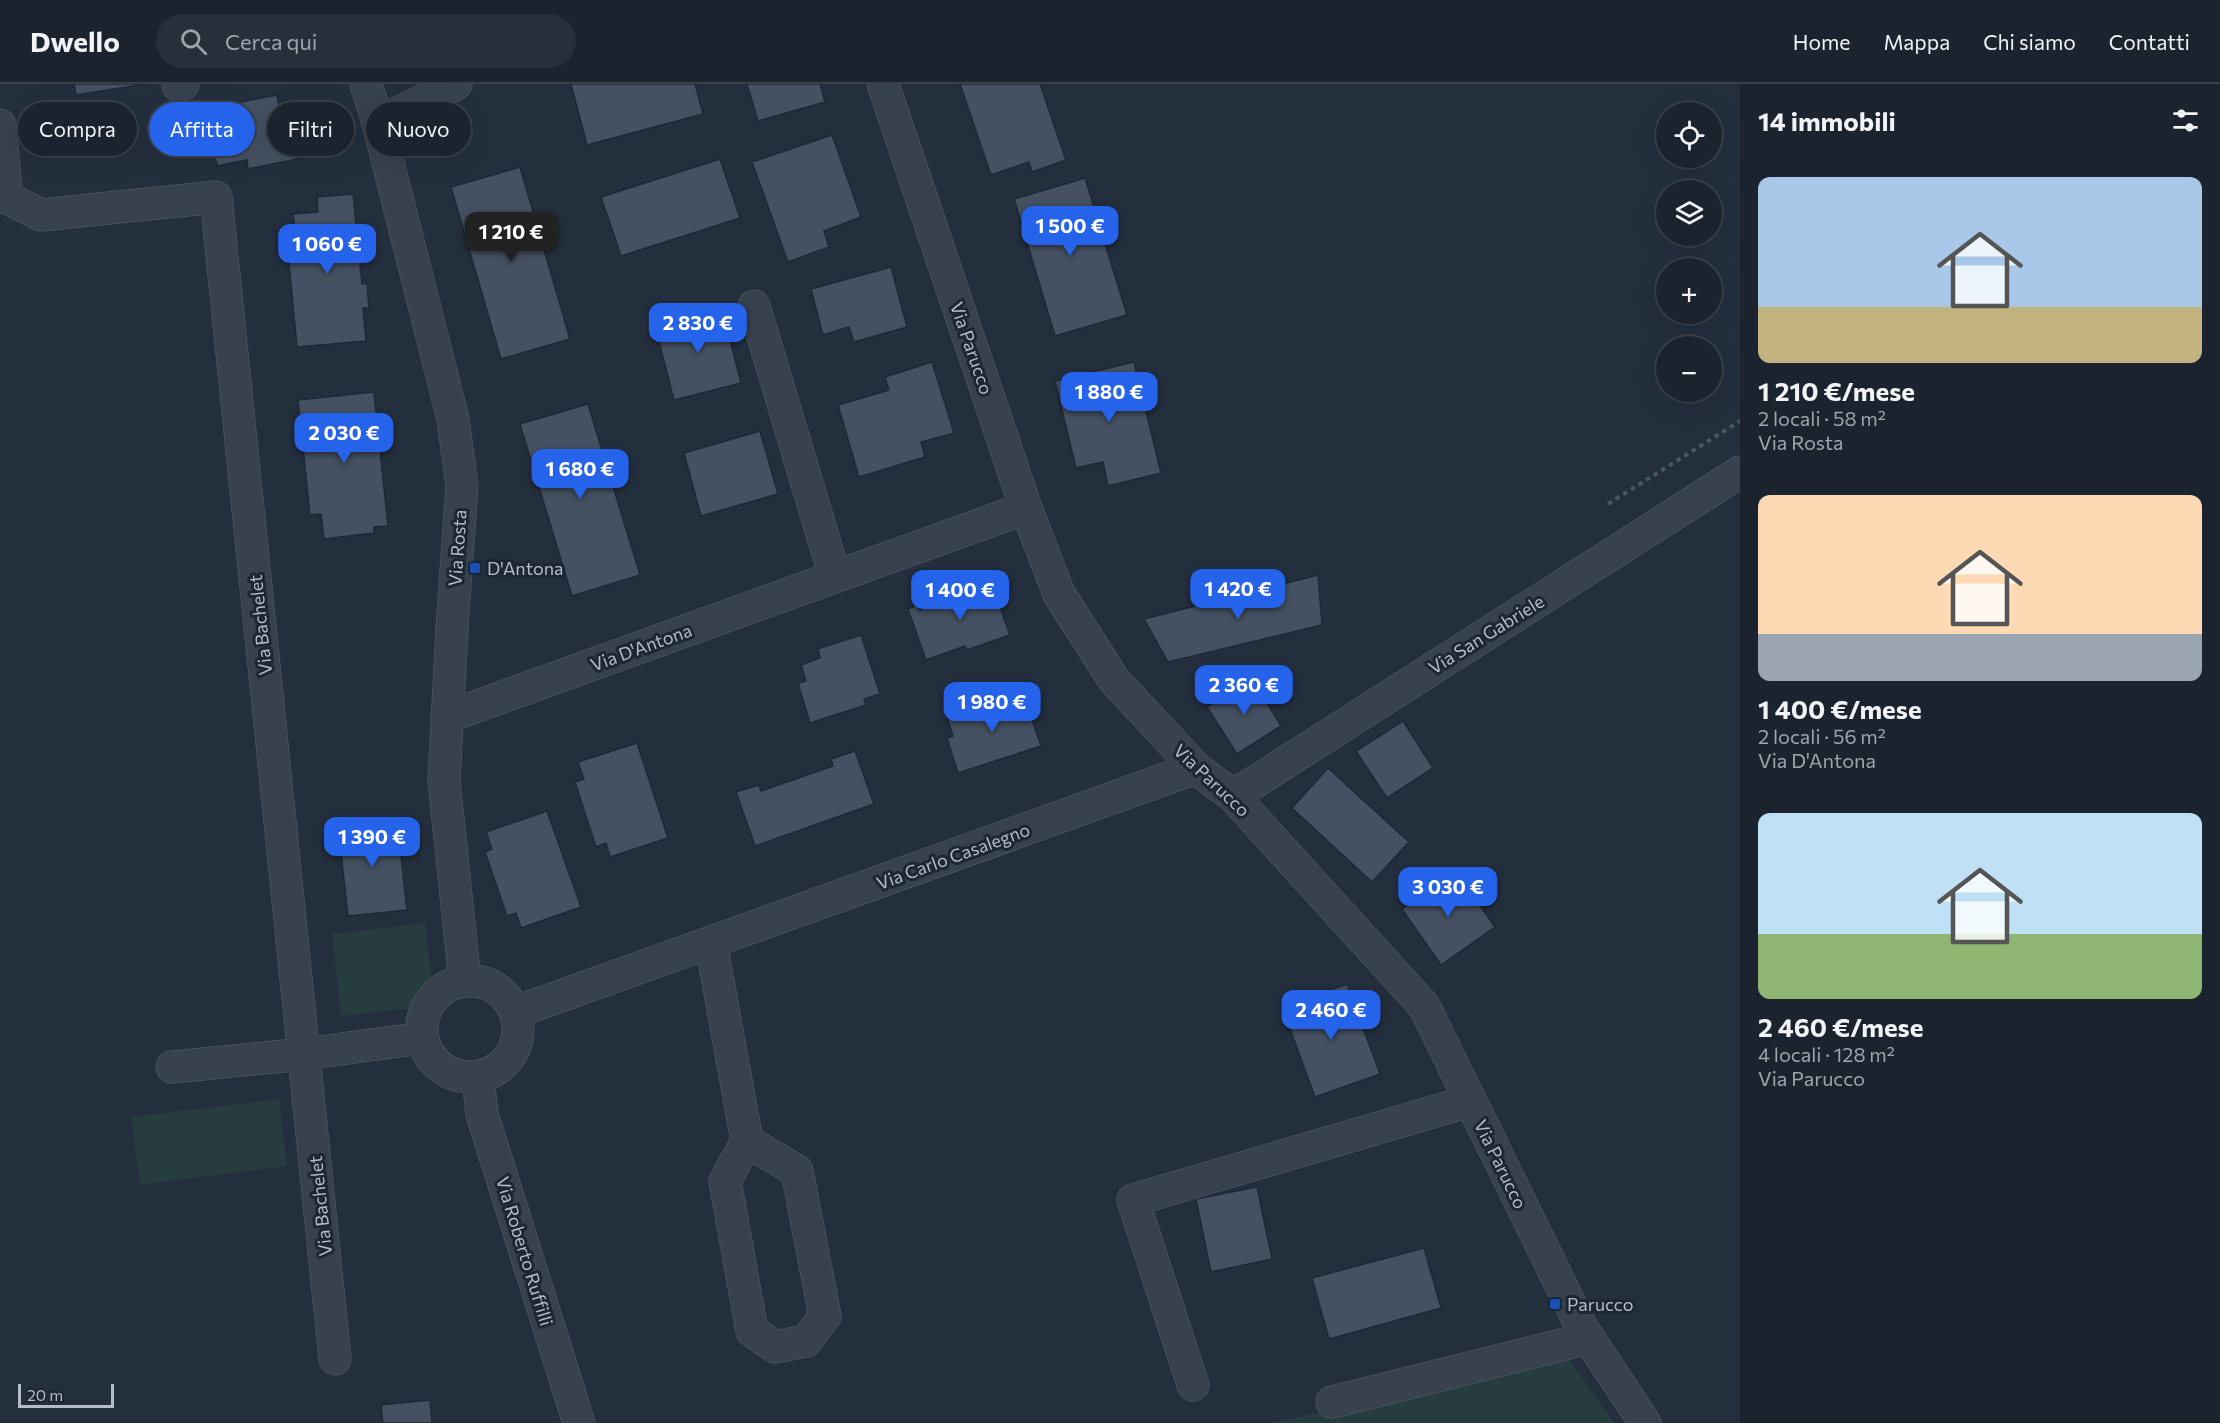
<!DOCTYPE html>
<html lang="it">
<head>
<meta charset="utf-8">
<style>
	:root { --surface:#1b232e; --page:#282f3a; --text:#f1f3f6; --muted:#a0a4aa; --line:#39404a; --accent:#2563eb }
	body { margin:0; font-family:Commissioner,sans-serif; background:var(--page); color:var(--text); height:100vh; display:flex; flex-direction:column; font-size:22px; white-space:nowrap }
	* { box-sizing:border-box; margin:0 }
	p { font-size:20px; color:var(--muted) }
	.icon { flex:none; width:33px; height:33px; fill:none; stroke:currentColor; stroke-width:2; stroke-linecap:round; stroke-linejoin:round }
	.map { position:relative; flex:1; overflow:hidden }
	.drawer { display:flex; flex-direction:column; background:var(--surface); width:480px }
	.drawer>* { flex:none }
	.top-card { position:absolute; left:18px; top:18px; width:570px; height:54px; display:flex; gap:12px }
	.fabs { position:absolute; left:1656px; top:18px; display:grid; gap:12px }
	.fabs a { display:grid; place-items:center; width:66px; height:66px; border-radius:50%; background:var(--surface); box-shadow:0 6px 24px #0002,0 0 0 2px var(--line); font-size:30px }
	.scale { position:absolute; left:18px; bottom:15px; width:96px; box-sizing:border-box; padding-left:6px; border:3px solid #b4bcc9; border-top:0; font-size:16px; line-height:21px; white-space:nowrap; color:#b4bcc9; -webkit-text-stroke:4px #1d2633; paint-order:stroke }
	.price { position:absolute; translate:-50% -51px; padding:0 14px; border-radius:12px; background:var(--accent); color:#fff; font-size:20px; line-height:39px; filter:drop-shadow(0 2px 3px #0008) }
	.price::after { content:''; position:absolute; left:50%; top:36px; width:18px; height:14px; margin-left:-9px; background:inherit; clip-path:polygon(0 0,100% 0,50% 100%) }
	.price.active { background:#222; color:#fff }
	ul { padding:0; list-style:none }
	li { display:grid; align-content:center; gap:12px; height:318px; padding:0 18px }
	li span { display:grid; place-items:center; height:186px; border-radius:12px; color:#555 }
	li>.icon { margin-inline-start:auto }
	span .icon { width:108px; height:108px; fill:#fffc; stroke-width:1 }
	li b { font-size:26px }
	h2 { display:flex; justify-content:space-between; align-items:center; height:72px; padding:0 18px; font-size:26px }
	.chip { padding:0 21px; border-radius:27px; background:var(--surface); box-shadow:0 6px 24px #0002,0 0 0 2px var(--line); font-size:21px; line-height:54px }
	.chip.active { background:var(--accent); color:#fff }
	header { display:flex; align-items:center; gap:36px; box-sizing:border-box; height:84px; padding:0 30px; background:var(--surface); border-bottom:2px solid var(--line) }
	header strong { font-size:28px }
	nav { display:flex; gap:33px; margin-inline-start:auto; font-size:21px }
	.search { width:420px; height:54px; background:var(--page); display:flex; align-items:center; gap:15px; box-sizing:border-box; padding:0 21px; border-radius:33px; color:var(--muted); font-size:22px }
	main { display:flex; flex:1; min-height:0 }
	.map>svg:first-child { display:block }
	.green { fill:#263c3f }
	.building { fill:#455162; stroke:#1f2835; stroke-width:1.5 }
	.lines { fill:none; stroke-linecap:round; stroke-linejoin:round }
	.minor-casing { stroke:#565f6c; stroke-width:33 }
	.path { stroke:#44595c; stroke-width:4; stroke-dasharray:4.5 4.5; stroke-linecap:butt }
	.minor { stroke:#38414e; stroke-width:32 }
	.transit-dot { fill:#1a4fb4; stroke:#1d2633; stroke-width:2 }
	.labels { text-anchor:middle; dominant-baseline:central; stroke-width:6; stroke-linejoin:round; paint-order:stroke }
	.street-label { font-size:18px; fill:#b4bcc9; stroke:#1d2633 }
	.poi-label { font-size:18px; fill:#b4bcc9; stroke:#1d2633; text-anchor:start }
</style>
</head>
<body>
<header>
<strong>Dwello</strong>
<div class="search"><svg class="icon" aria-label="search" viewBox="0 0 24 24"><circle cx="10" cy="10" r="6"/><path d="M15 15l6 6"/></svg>Cerca qui</div>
<nav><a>Home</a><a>Mappa</a><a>Chi siamo</a><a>Contatti</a></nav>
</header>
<main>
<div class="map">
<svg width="1740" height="1339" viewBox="0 0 1740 1339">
	<rect width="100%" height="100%" fill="#242f3e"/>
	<!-- green -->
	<g class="green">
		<path d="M425 839 432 899 420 910 413 924 341 932 332 850Z"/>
		<path d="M279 1015 287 1082 140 1101 131 1033Z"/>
		<path d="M1567 1272 1614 1339H1272Z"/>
	</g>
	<!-- building -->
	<g class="building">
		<path d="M74 0H146L76 11Z"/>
		<path d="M571 0H695L703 30 587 61Z"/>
		<path d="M747 0H820L825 18 758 37Z"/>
		<path d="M960 0H1040L1066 76 1032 88 1029 78 991 91Z"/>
		<path d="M277 11 279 22 301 17 312 72 248 85 247 76 217 82 205 25Z"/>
		<path d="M832 51 861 133 824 147 829 163 788 178 752 78Z"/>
		<path d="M720 75 740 134 621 172 601 113Z"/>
		<path d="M520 83 570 255 501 275 451 103Z"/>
		<path d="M1085 94 1127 231 1055 252 1014 115Z"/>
		<path d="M353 110 362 200 367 199 369 224H363L366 257 297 263 286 149 295 148 293 130 318 128 317 113Z"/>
		<path d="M891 183 907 243 854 258 849 243 823 251 811 205Z"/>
		<path d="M722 225 741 299 674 316 655 242Z"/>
		<path d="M932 278 954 349 921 358 925 373 859 393 838 321 889 306 885 293Z"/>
		<path d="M1134 278 1161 389 1108 402 1103 378 1076 384 1055 297Z"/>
		<path d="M374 308 388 442 374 443V449L324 455 321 430 310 431 298 316Z"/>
		<path d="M588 320 640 491 572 512 520 340Z"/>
		<path d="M760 347 778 410 701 432 684 369Z"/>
		<path d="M1318 491 1322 541 1168 578 1144 535Z"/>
		<path d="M990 496 1010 551 967 566 965 562 926 576 908 525 917 521 919 526 945 517 943 512Z"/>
		<path d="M861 551 880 610 864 615 866 621 810 639 798 599 806 597 801 581 820 574 818 565Z"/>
		<path d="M1252 595 1281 642 1237 670 1207 623Z"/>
		<path d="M1023 609 1041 662 958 689 947 654 953 652 947 633Z"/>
		<path d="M1403 637 1433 684 1387 714 1356 667Z"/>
		<path d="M637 659 668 754 610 773 606 759 596 763 575 698 584 695 578 678Z"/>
		<path d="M855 667 874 720 755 762 736 708 759 701 761 707 833 682 831 675Z"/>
		<path d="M1328 684 1409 758 1372 798 1292 724Z"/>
		<path d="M547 727 581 823 521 844 516 829 507 832 485 768 492 765 486 748Z"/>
		<path d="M397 736 407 826 348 832 338 742Z"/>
		<path d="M1456 787 1495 843 1441 881 1402 825Z"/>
		<path d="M1347 900 1380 990 1315 1013 1282 923Z"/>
		<path d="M1257 1103 1272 1175 1211 1188 1196 1115Z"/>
		<path d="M1424 1164 1441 1224 1329 1255 1312 1194Z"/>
		<path d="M430 1316 432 1339H383L381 1321Z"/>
	</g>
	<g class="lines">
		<!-- minor casing -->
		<g class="minor-casing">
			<g id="minor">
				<path d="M366 0 378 39 453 335 462 402 452 544 444 697 465 897"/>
				<path d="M883 0 1026 424 1059 510 1114 596 1196 684 1233 712 1424 922 1582 1244 1645 1339"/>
				<path d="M178 1 183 0"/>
				<path d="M378 39 456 0"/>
				<path d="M0 41 7 114 41 131 216 113 335 1275"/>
				<path d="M754 222 835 493"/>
				<path d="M447 633 1026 424"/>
				<path d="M1233 712 1740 388"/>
				<path d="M711 859 747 1057 725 1097 752 1247 775 1263 806 1257 825 1232 797 1087 747 1057"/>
				<circle cx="470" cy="945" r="48"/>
				<path d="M516 928 1196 684"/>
				<path d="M172 983 304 970 422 954"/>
				<path d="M478 993 482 1030 579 1339"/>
				<path d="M1193 1301 1133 1116 1470 1017"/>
				<path d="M1332 1318 1589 1254"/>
			</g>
		</g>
		<!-- path -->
		<path class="path" d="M1608 420 1740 337"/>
		<!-- minor -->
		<use href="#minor" class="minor"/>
	</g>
	<!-- markers -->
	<g class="transit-dot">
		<rect x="469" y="478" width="12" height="12" rx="3"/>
		<rect x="1549" y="1214" width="12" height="12" rx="3"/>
	</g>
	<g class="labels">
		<!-- street labels -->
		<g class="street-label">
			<text transform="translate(972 264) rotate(71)">Via Parucco</text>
			<text transform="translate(457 464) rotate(-86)">Via Rosta</text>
			<text transform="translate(260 541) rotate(-96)">Via Bachelet</text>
			<text transform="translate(1486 550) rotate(-32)">Via San Gabriele</text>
			<text transform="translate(641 563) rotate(-20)">Via D'Antona</text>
			<text transform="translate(1212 696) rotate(43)">Via Parucco</text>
			<text transform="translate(953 772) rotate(-20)">Via Carlo Casalegno</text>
			<text transform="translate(1501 1080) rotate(64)">Via Parucco</text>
			<text transform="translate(320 1122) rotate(-96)">Via Bachelet</text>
			<text transform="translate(525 1167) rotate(73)">Via Roberto Ruffilli</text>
		</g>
		<!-- poi labels -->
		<g class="poi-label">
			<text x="487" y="484">D'Antona</text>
			<text x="1567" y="1220">Parucco</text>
		</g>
	</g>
</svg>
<div class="fabs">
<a><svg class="icon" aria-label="locate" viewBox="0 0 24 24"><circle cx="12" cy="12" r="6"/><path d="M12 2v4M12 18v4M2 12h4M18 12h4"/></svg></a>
<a><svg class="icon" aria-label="layers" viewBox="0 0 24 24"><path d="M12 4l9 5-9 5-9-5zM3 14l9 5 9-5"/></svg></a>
<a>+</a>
<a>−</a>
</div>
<div class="scale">20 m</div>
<b class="price" style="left:1070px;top:173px">1 500 €</b>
<b class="price active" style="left:511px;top:179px">1 210 €</b>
<b class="price" style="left:327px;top:191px">1 060 €</b>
<b class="price" style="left:698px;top:270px">2 830 €</b>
<b class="price" style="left:1109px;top:339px">1 880 €</b>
<b class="price" style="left:344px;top:380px">2 030 €</b>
<b class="price" style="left:580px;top:416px">1 680 €</b>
<b class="price" style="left:1238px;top:536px">1 420 €</b>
<b class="price" style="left:960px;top:537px">1 400 €</b>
<b class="price" style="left:1244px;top:632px">2 360 €</b>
<b class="price" style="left:992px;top:649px">1 980 €</b>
<b class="price" style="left:372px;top:784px">1 390 €</b>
<b class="price" style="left:1448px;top:834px">3 030 €</b>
<b class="price" style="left:1331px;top:957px">2 460 €</b>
<div class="top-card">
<a class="chip">Compra</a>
<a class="chip active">Affitta</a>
<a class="chip">Filtri</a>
<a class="chip">Nuovo</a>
</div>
</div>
<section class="drawer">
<h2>14 immobili<svg class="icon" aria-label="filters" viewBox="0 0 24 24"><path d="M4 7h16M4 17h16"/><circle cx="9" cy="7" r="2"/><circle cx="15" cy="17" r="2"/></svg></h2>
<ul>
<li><span style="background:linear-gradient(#a9c7e8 70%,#c2b280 0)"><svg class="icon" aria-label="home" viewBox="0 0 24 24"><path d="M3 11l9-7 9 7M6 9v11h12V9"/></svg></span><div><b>1 210 €/mese</b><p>2 locali · 58 m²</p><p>Via Rosta</p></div></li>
<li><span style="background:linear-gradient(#ffd9b3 75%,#9aa5b1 0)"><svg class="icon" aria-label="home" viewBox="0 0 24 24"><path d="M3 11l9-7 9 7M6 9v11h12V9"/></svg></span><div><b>1 400 €/mese</b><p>2 locali · 56 m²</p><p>Via D'Antona</p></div></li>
<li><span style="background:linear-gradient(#bfe0f5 65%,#8fb573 0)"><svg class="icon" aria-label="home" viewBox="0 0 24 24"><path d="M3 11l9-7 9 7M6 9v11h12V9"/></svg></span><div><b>2 460 €/mese</b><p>4 locali · 128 m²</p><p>Via Parucco</p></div></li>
</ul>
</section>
</main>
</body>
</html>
